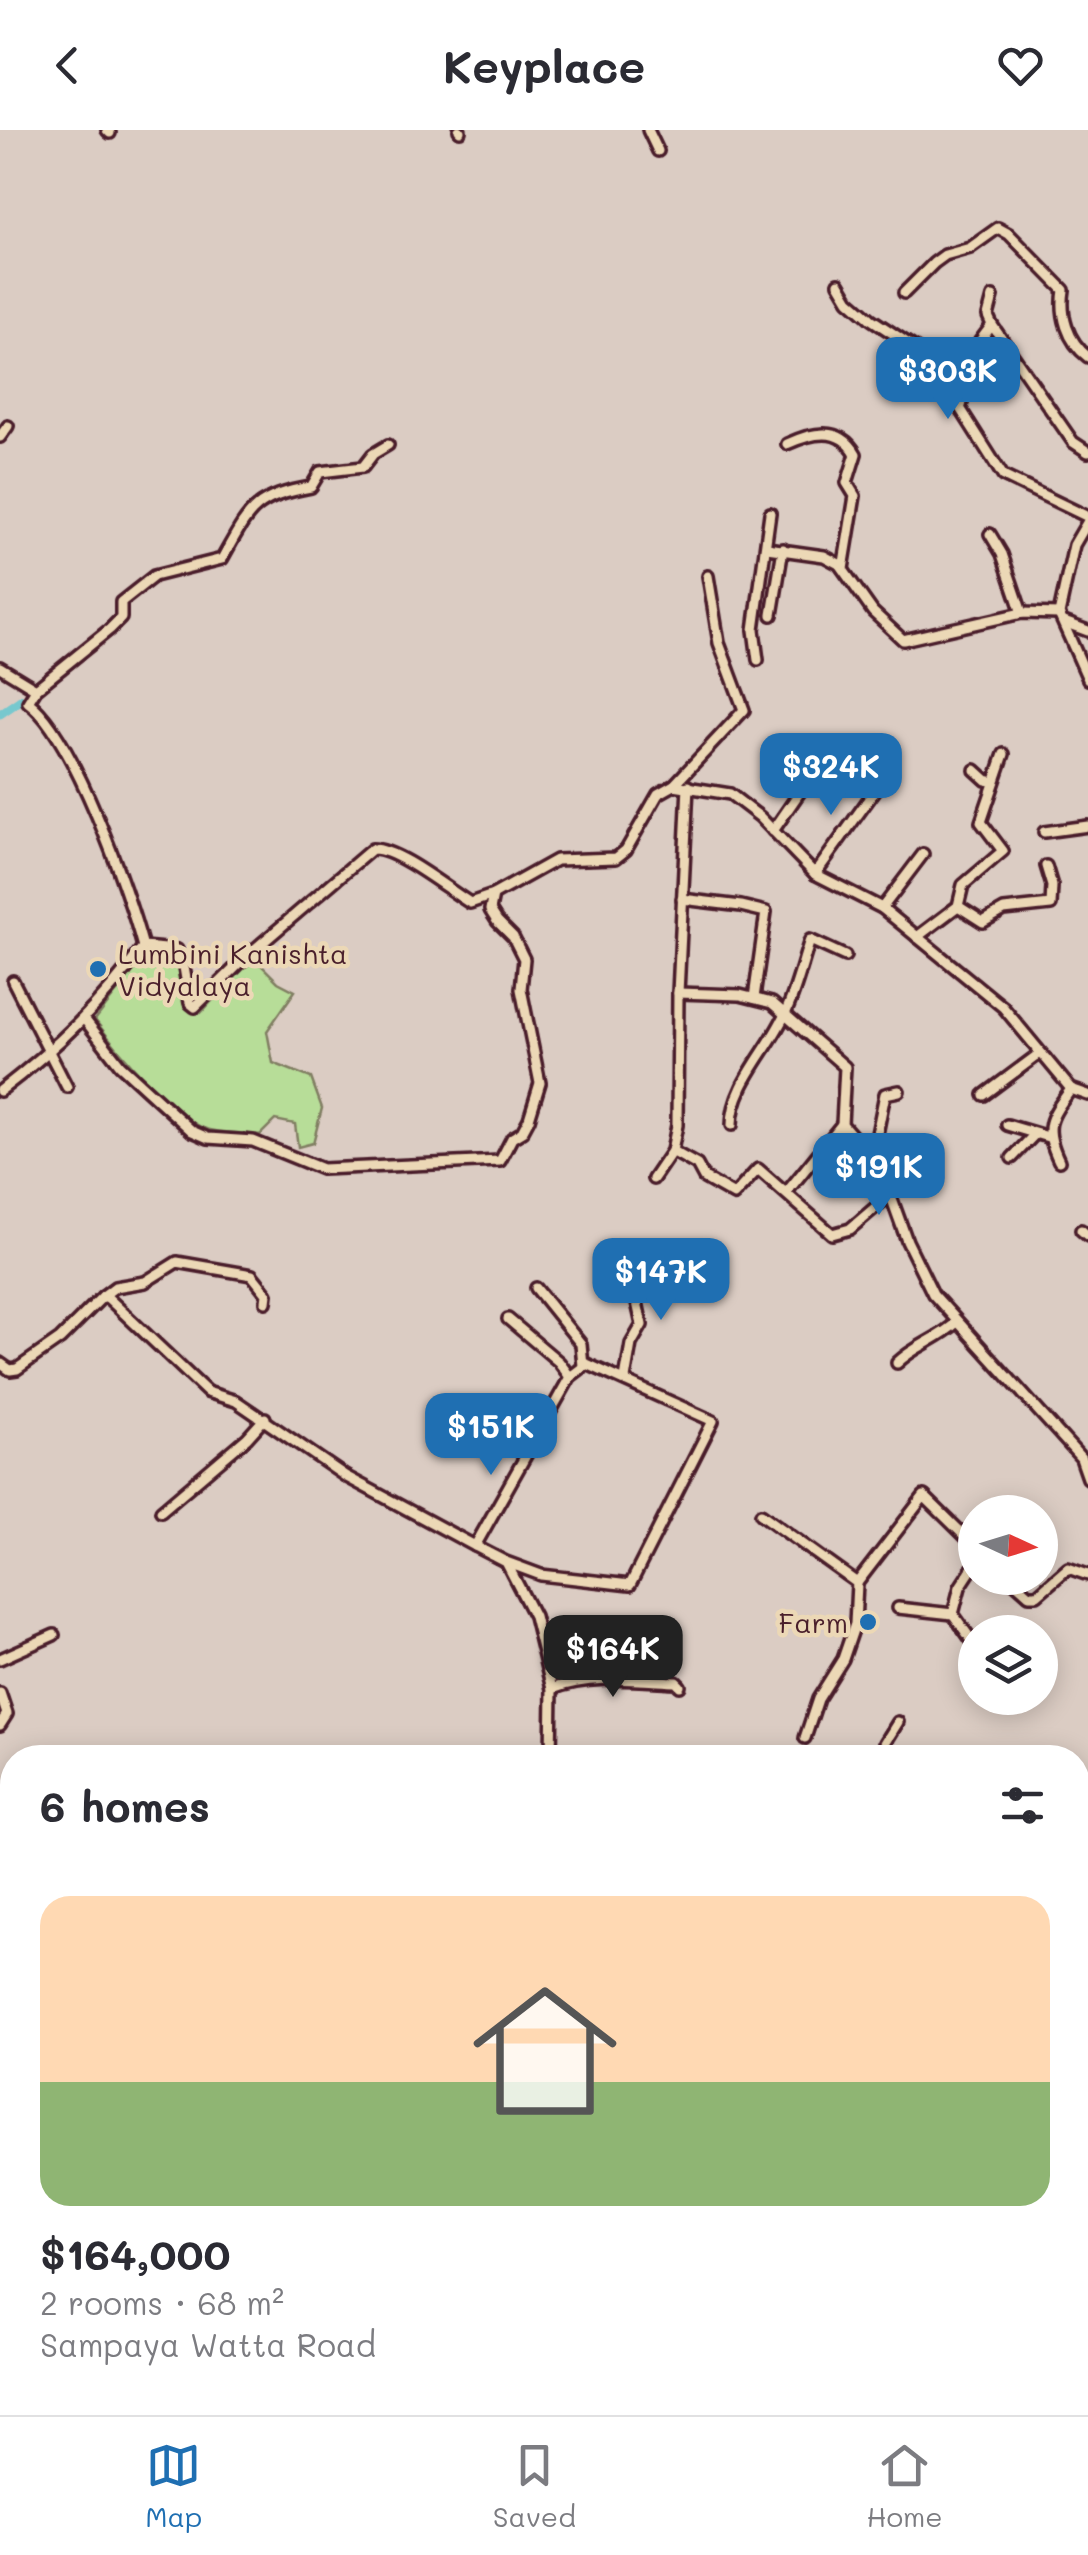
<!DOCTYPE html>
<html lang="en">
<head>
<meta charset="utf-8">
<style>
	:root { --surface:#fff; --page:#f2f2f3; --text:#2b2b33; --muted:#7c7c81; --line:#e1e1e2; --accent:#1f6fb2 }
	body { margin:0; font-family:Mali,sans-serif; background:var(--page); color:var(--text); height:100vh; display:flex; flex-direction:column; font-size:38px; white-space:nowrap }
	* { box-sizing:border-box; margin:0 }
	p { font-size:32px; color:var(--muted) }
	.icon { flex:none; width:55px; height:55px; fill:none; stroke:currentColor; stroke-width:2; stroke-linecap:round; stroke-linejoin:round }
	.map { position:relative; flex:1; overflow:hidden }
	.drawer { position:absolute; left:0px; top:1615px; width:1090px; height:670px; display:flex; flex-direction:column; background:var(--surface); border-radius:40px 40px 0 0; box-shadow:0 5px 25px #0003 }
	.drawer>* { flex:none }
	.needle { width:65px; rotate:94deg }
	.tools { position:absolute; left:958px; top:1365px; display:grid; gap:20px }
	.tools a { display:grid; place-items:center; width:100px; height:100px; border-radius:50%; background:var(--surface); box-shadow:0 5px 25px #0003; font-size:50px }
	.price { position:absolute; translate:-50% -85px; padding:0 22px; border-radius:20px; background:var(--accent); color:#fff; font-size:32px; line-height:65px; filter:drop-shadow(0 2px 5px #0008) }
	.price::after { content:''; position:absolute; left:50%; top:60px; width:30px; height:22px; margin-left:-15px; background:inherit; clip-path:polygon(0 0,100% 0,50% 100%) }
	.price.selected { background:#222; color:#fff }
	ul { padding:0; list-style:none }
	li { display:grid; align-content:center; gap:20px; height:530px; padding:0 40px }
	li+li { border-top:2px solid var(--line) }
	li span { display:grid; place-items:center; height:310px; border-radius:30px; color:#555 }
	li>.icon { margin-inline-start:auto }
	span .icon { width:180px; height:180px; fill:#fffc; stroke-width:1 }
	li b { font-size:42px }
	h2 { display:flex; justify-content:space-between; align-items:center; height:120px; padding:0 40px; font-size:42px }
	header { display:flex; justify-content:space-between; align-items:center; height:130px; padding:0 40px; background:var(--surface); font-size:45px; font-weight:800 }
	.dock { display:flex; justify-content:space-around; align-items:center; height:140px; border-top:2px solid var(--line); background:var(--surface); font-size:28px; color:var(--muted) }
	.dock a { display:grid; justify-items:center; gap:5px }
	.dock .selected { color:var(--accent) }
	.map>svg:first-child { display:block }
	.green { fill:#b7dd98; stroke:#807e62; stroke-width:2.5 }
	.lines { fill:none; stroke-linecap:round; stroke-linejoin:round }
	.canal { stroke:#77c8ce; stroke-width:9 }
	.street-casing { stroke:#4a1f2b; stroke-width:16 }
	.secondary-casing { stroke:#4a1f2b; stroke-width:20 }
	.primary-casing { stroke:#4a1f2b; stroke-width:22 }
	.street { stroke:#ecd8b6; stroke-width:9 }
	.secondary { stroke:#ecd8b6; stroke-width:12 }
	.primary { stroke:#ecd8b6; stroke-width:15 }
	.poi-dot { fill:#1f6fb2; stroke:#ecd8b6; stroke-width:4 }
	.labels { text-anchor:middle; dominant-baseline:central; stroke-width:9; stroke-linejoin:round; paint-order:stroke }
	.poi-label { font-size:28px; fill:#4a1f2b; stroke:#ecd8b6; text-anchor:start }
</style>
</head>
<body>
<header><svg class="icon" aria-label="back" viewBox="0 0 24 24"><path d="M15 5l-7 7 7 7"/></svg>Keyplace<svg class="icon" aria-label="heart" viewBox="0 0 24 24"><path d="M12 20l-8-8c-3-5 5-10 8-4 3-6 11-1 8 4z"/></svg></header>
<div class="map">
<svg width="1088" height="2285" viewBox="0 0 1088 2285">
	<rect width="100%" height="100%" fill="#dbccc3"/>
	<filter id="ink" filterUnits="userSpaceOnUse"><feTurbulence type="fractalNoise" baseFrequency=".01" numOctaves="2"/><feDisplacementMap in="SourceGraphic" scale="20" xChannelSelector="R" yChannelSelector="G"/><feConvolveMatrix kernelMatrix="1 2 1 2 8 2 1 2 1" color-interpolation-filters="sRGB"/></filter>
	<g filter="url(#ink)">
		<!-- green -->
		<path class="green" d="M261 823 265 829 262 836 278 852 295 861 267 901 273 933 311 948 322 978 313 1013 298 1017 295 994 275 990 260 1005C243 1002 221 1004 206 999 175 989 115 917 95 890L146 825 169 824C185 839 178 864 191 881L201 883 254 825Z"/>
		<g class="lines">
			<!-- canal -->
			<path class="canal" d="M0 584 22 569"/>
			<!-- street casing -->
			<g class="street-casing">
				<g id="street">
					<path d="M107 0 110 3"/>
					<path d="M459 0 460 1"/>
					<path d="M648 0 658 21"/>
					<path d="M839 153 849 170 871 189 927 226 1003 346 1088 387"/>
					<path d="M904 163 934 133 945 125 970 118 998 98 1009 104 1064 160C1060 185 1067 211 1088 227"/>
					<path d="M993 167 988 186 992 195 1073 312 1088 322"/>
					<path d="M961 276 980 211 992 195"/>
					<path d="M0 307 8 296"/>
					<path d="M787 314C811 303 840 295 856 324L847 353 855 366 843 439"/>
					<path d="M1088 391 1074 415 1059 484 1088 549"/>
					<path d="M990 404 1002 424 1022 483"/>
					<path d="M767 418 824 426 839 434 873 482 903 510 1022 483 1059 484"/>
					<path d="M772 485 783 419"/>
					<path d="M1064 492 1088 501"/>
					<path d="M758 530 754 500 770 383"/>
					<path d="M0 537 36 559"/>
					<path d="M975 640 986 650 994 652"/>
					<path d="M674 655 744 580 719 513 708 446"/>
					<path d="M773 701 817 637"/>
					<path d="M1044 702 1088 696"/>
					<path d="M815 744 879 655"/>
					<path d="M682 769 741 776 766 782 754 868"/>
					<path d="M958 776 983 792 1004 780 1051 775 1052 756 1046 736"/>
					<path d="M882 778 923 724"/>
					<path d="M917 807 958 776 963 755 1003 721 981 692 1004 624"/>
					<path d="M143 817C128 761 73 604 28 572L36 559 110 499 121 488V472L154 446 222 429C249 381 253 367 311 357L320 342 363 337 373 324 388 315"/>
					<path d="M13 851 67 957"/>
					<path d="M678 863 740 865 772 873 845 937 842 994 881 1039 907 1111 933 1164 1081 1328 1088 1348"/>
					<path d="M85 890 120 935 192 1001 208 1008 253 1011 322 1039 500 1031 512 1008 522 1002 529 989 540 953 521 859 524 829 513 807 497 791 490 780 493 765"/>
					<path d="M0 961C56 918 102 874 143 817L177 820 184 837 190 873 195 877 248 825 372 719C397 718 447 759 470 773L493 765 556 730 616 728 626 720 658 664 674 655 730 664 760 687 815 744 882 778 1003 877 1071 959 1088 965"/>
					<path d="M984 965 1039 924"/>
					<path d="M732 995C732 955 769 920 785 884 796 861 802 834 810 810L845 826"/>
					<path d="M1007 995 1048 1007"/>
					<path d="M672 1021 697 1035 704 1048 734 1065 758 1039 832 1104 850 1099 891 1064"/>
					<path d="M1012 1028 1035 1004"/>
					<path d="M872 1029 885 964 899 961"/>
					<path d="M1059 1031C1043 997 1049 989 1071 959"/>
					<path d="M653 1049 672 1021 677 995 678 863 688 656"/>
					<path d="M786 1063 842 994"/>
					<path d="M1081 1100 1088 1106"/>
					<path d="M536 1158 581 1214 583 1236"/>
					<path d="M103 1166 115 1157 145 1152 177 1132 252 1145 267 1164 266 1172"/>
					<path d="M508 1189 559 1232 570 1247"/>
					<path d="M0 1233 10 1240 17 1239 60 1209 103 1166 108 1168 207 1262 236 1271 345 1346 475 1416"/>
					<path d="M897 1233C915 1215 938 1210 957 1192"/>
					<path d="M625 1249 631 1214 642 1195 635 1163 648 1122"/>
					<path d="M161 1381 247 1308 265 1288"/>
					<path d="M761 1384 857 1453 924 1366 975 1416"/>
					<path d="M506 1432 541 1445 630 1455 713 1291 587 1234 570 1247 475 1416 506 1432 534 1486 552 1559 551 1628"/>
					<path d="M975 1434 960 1457 953 1484 975 1515"/>
					<path d="M1010 1448 1029 1465H1037L1068 1438 1088 1445"/>
					<path d="M898 1478 953 1484"/>
					<path d="M0 1529 54 1505"/>
					<path d="M552 1559C589 1544 637 1550 676 1552L680 1556"/>
					<path d="M0 1563 7 1584 0 1595"/>
					<path d="M805 1608 818 1569 843 1529 855 1494 857 1453"/>
					<path d="M884 1628 885 1613 898 1592"/>
					<path d="M0 1863 9 1854 12 1836"/>
					<path d="M1078 2090 1088 2091"/>
					<path d="M0 2170 12 2169"/>
					<path d="M21 2272 22 2285"/>
					<path d="M363 2272 367 2285"/>
					<path d="M124 2285 145 2272"/>
					<path d="M529 2285 562 2272"/>
				</g>
			</g>
			<!-- secondary casing -->
			<g class="secondary-casing">
				<path id="secondary" d="M1078 1898 1088 1899"/>
			</g>
			<!-- primary casing -->
			<g class="primary-casing">
				<g id="primary">
					<path d="M1078 1744 1088 1724"/>
					<path d="M914 2285 918 2272"/>
				</g>
			</g>
			<!-- street -->
			<use href="#street" class="street"/>
			<!-- secondary -->
			<use href="#secondary" class="secondary"/>
			<!-- primary -->
			<use href="#primary" class="primary"/>
		</g>
	</g>
	<!-- markers -->
	<g class="poi-dot">
		<circle cx="98" cy="839" r="10"/>
		<circle cx="868" cy="1492" r="10"/>
	</g>
	<g class="labels">
		<!-- poi labels -->
		<g class="poi-label">
			<text x="118" y="823">Lumbini Kanishta<tspan x="118" dy="32">Vidyalaya</tspan></text>
			<text x="848" y="1492" text-anchor="end">Farm</text>
		</g>
	</g>
</svg>
<div class="tools">
<a><svg class="needle" viewBox="-14 -14 28 28"><path d="M0-13l5 13h-10z" fill="#e53935"/><path d="M0 13l5-13h-10z" fill="#7c7c81"/></svg></a>
<a><svg class="icon" aria-label="layers" viewBox="0 0 24 24"><path d="M12 4l9 5-9 5-9-5zM3 14l9 5 9-5"/></svg></a>
</div>
<b class="price" style="left:948px;top:292px">$303K</b>
<b class="price" style="left:831px;top:688px">$324K</b>
<b class="price" style="left:879px;top:1088px">$191K</b>
<b class="price" style="left:661px;top:1193px">$147K</b>
<b class="price" style="left:491px;top:1348px">$151K</b>
<b class="price selected" style="left:613px;top:1570px">$164K</b>
<section class="drawer">
<h2>6 homes<svg class="icon" aria-label="filters" viewBox="0 0 24 24"><path d="M4 7h16M4 17h16"/><circle cx="9" cy="7" r="2"/><circle cx="15" cy="17" r="2"/></svg></h2>
<ul>
<li><span style="background:linear-gradient(#ffd9b3 60%,#8fb573 0)"><svg class="icon" aria-label="home" viewBox="0 0 24 24"><path d="M3 11l9-7 9 7M6 9v11h12V9"/></svg></span><div><b>$164,000</b><p>2 rooms · 68 m²</p><p>Sampaya Watta Road</p></div></li>
</ul>
</section>
</div>
<nav class="dock">
<a class="selected"><svg class="icon" aria-label="map" viewBox="0 0 24 24"><path d="M3 6l6-2 6 2 6-2v14l-6 2-6-2-6 2zM9 4v14M15 6v14"/></svg>Map</a>
<a><svg class="icon" aria-label="saved" viewBox="0 0 24 24"><path d="M7 4h10v16l-5-4-5 4z"/></svg>Saved</a>
<a><svg class="icon" aria-label="home" viewBox="0 0 24 24"><path d="M3 11l9-7 9 7M6 9v11h12V9"/></svg>Home</a>
</nav>
</body>
</html>
